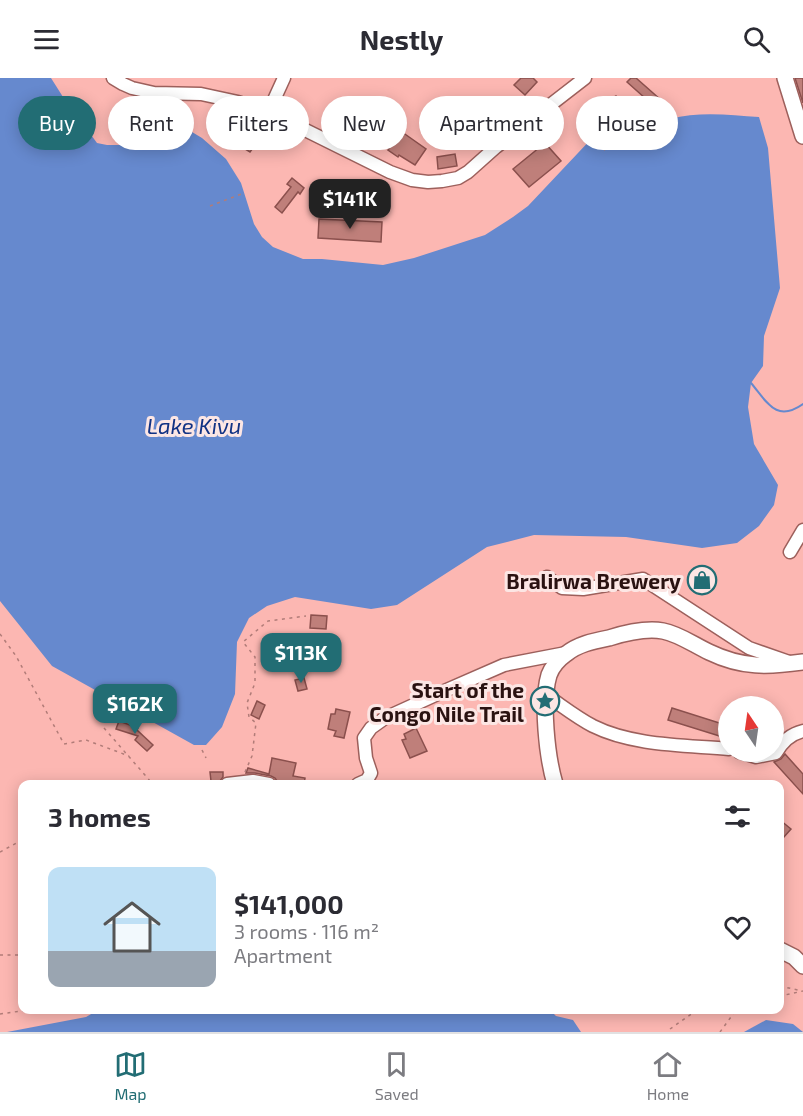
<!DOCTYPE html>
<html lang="en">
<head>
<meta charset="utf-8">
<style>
	:root { --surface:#fff; --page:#f7f7f7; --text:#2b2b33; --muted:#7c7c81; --line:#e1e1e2; --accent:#226d74 }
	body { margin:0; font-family:"Exo 2",sans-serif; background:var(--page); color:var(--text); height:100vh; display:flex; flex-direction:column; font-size:22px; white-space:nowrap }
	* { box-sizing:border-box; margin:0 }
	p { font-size:20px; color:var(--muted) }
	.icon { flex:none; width:33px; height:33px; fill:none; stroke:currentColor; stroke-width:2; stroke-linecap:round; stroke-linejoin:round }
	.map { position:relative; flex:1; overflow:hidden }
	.drawer { position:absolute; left:18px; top:702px; width:766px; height:234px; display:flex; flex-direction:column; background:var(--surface); border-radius:12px; box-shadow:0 3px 15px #0003 }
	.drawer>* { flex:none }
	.banner { position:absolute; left:18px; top:18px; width:768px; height:54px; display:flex; gap:12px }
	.needle { width:39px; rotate:347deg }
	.controls { position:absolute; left:718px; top:618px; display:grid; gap:12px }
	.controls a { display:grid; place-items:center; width:66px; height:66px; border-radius:50%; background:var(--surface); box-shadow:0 3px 15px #0003; font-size:30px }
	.price { position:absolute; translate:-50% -51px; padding:0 14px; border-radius:12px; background:var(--accent); color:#fff; font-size:20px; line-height:39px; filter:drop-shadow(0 2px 3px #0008) }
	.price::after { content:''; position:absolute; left:50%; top:36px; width:18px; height:14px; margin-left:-9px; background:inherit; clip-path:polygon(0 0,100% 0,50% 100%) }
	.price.active { background:#222; color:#fff }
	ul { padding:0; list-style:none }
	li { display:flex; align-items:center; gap:18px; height:150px; padding:0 30px }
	li span { display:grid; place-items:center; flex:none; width:168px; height:120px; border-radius:12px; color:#555 }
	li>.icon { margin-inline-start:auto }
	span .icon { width:72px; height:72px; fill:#fffc; stroke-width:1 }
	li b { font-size:26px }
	h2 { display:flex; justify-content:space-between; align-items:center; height:72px; padding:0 30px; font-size:26px }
	.pill { padding:0 21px; border-radius:27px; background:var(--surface); box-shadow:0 3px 15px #0003; font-size:21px; line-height:54px }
	.pill.active { background:var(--accent); color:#fff }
	header { display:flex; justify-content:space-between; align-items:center; height:78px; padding:0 30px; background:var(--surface); font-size:27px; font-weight:700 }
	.tabs { display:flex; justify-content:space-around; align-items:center; height:84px; border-top:2px solid var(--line); background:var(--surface); font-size:16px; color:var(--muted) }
	.tabs a { display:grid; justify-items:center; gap:3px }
	.tabs .active { color:var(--accent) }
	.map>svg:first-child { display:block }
	.water { fill:#6689ce }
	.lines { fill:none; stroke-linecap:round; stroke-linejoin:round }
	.stream { stroke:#6689ce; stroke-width:2 }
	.building { fill:#bf7f7a; stroke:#8b504d; stroke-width:1.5 }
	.minor-casing { stroke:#9d605c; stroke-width:15 }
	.major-casing { stroke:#9d605c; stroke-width:18 }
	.path { stroke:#b17c78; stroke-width:1.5; stroke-dasharray:3 4.5; stroke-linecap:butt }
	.minor { stroke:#fff; stroke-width:12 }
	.major { stroke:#fff; stroke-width:15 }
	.labels { text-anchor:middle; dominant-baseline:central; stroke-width:6; stroke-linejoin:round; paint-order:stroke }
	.poi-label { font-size:21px; font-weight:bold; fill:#2a1211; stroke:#fce6e4; text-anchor:end }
	.water-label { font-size:22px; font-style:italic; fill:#113284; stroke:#fce6e4 }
</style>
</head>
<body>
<header><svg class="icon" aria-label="menu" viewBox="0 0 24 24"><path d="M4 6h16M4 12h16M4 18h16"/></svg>Nestly<svg class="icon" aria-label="search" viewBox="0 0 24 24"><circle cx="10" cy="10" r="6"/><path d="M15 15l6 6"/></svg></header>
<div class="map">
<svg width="803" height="954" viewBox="0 0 803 954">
	<rect width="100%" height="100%" fill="#fcb7b2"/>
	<!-- water -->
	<g class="water">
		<path d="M0 0H51L63 19 97 65 107 67H121L136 64 155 54 177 50 187 51 202 60 226 81 241 105 254 146 262 159 273 169 303 181H322L383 187 414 180 485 157 513 139 528 128 594 58C601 55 609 52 617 51 628 50 639 54 650 51 657 49 663 43 670 41 699 33 730 37 759 39L768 70 780 210 764 258 763 288 751 305 748 329 754 366 778 407 774 427 759 448 737 465 702 470 626 459 534 457 487 469 397 527 371 531 295 519 267 528 249 540 237 564 235 616 222 649 206 667H194L52 588 0 523Z"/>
		<path d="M98 932H550L556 938 573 942 581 954H7L86 939Z"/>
		<path d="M766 942 793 946 803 954H744Z"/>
	</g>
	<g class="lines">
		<!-- stream -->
		<path class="stream" d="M751 305C767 324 776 345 803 326"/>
	</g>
	<!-- building -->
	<g class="building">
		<path d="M521 0H533L537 4 525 17 514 7Z"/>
		<path d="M631 0H636L661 22 655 29 627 4Z"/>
		<path d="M795 0H803V25Z"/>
		<path d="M616 18 621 29 602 39 604 41 596 46 586 30 594 26 596 28Z"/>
		<path d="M132 31 152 32 151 44H142V48H132Z"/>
		<path d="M230 43 258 63 250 74 242 69 240 71 226 62 228 59 222 54Z"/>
		<path d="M402 54 426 71 415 87 399 77 398 79 388 72Z"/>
		<path d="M545 65 561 83 529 109 513 91Z"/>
		<path d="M455 76 457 88 438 91 437 79Z"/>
		<path d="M292 100 304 110 300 116 298 114 282 135 275 129 291 109 287 106Z"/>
		<path d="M329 111 351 120 345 135 322 126Z"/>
		<path d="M319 141 382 144 381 164 318 160Z"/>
		<path d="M311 537 327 538 326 551 310 550Z"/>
		<path d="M304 600 307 611 298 613 295 602Z"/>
		<path d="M257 623 265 627 259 641 251 637Z"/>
		<path d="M672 630 729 648V661L668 642Z"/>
		<path d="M336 631 350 634 344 660 334 658 336 653 328 651 331 636H335Z"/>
		<path d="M119 643 138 650 137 652 153 667 147 673 135 662 138 658 116 651Z"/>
		<path d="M416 650 427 673 410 680 402 662 406 661 404 656Z"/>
		<path d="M785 676 803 696V716L774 684 781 681Z"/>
		<path d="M272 680 296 685 293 698 305 700 304 706H293L277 703 275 700 271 698 255 695H246L248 690 269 696Z"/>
		<path d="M210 694H223V699L220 703H211Z"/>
		<path d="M780 742 791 751 784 759 780 755Z"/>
	</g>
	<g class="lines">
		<!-- minor casing -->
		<g class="minor-casing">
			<g id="minor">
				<path d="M113 0 123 6 132 10 154 15 201 16 238 24 275 37 390 94 412 102 428 104 442 103 458 100 468 94 496 69 585 0"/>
				<path d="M268 35 284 0"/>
				<path d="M790 474 803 452"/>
				<path d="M547 499 562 510 583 511 643 501 749 570 792 585"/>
				<path d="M546 617C561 627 576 639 593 648 633 668 685 667 729 671"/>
				<path d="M739 674 756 679 776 675C782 664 790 656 803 653"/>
				<path d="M227 706 253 703 269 706"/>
				<path d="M358 706 367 702 371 695 366 680 364 660 371 650 385 640 442 614 504 587 566 575"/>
			</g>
		</g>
		<!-- major casing -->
		<g class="major-casing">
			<g id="major">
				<path d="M785 0 803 58"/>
				<path d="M555 706C547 679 541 624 549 597 552 589 559 581 566 576 578 566 594 563 609 560 625 555 646 550 663 553 679 556 694 567 709 574 742 590 768 589 803 584"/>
				<path d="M780 872 794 879 803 888"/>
			</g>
		</g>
		<!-- path -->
		<g class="path">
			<path d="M658 47 662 51"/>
			<path d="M594 58 607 75"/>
			<path d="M210 128 244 115"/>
			<path d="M0 556 16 578 64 666 86 662 129 678"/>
			<path d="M104 650 151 704 161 706"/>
			<path d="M202 672 206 680"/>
			<path d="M245 694 252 678 256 645 249 639 247 625 255 605V579L243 564 268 543 306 538"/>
			<path d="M142 706 150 704"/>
			<path d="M0 774 22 762"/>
			<path d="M0 877H22"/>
			<path d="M780 908 802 913"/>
			<path d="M780 920 785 917 803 913"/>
			<path d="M0 936 28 932"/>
			<path d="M670 951 697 932"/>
			<path d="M720 954 736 932"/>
		</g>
		<!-- minor -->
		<use href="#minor" class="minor"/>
		<!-- major -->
		<use href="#major" class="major"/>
	</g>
	<!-- icons -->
	<defs>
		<g id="shop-ring" transform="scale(1.5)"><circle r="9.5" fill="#fce6e4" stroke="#226d74" stroke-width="1.5"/><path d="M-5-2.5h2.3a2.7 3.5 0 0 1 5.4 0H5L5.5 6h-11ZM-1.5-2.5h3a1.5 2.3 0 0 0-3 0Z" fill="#226d74"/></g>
		<g id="sight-ring" transform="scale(1.5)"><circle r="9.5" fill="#fce6e4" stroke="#226d74" stroke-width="1.5"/><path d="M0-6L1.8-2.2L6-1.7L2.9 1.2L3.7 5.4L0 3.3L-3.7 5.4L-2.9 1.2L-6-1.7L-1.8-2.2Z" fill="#226d74"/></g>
	</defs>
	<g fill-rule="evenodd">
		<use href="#shop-ring" x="702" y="502"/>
		<use href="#sight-ring" x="545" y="623"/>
	</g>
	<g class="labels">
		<!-- poi labels -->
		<g class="poi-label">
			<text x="681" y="502">Bralirwa Brewery</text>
			<text x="524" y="611">Start of the<tspan x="524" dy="24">Congo Nile Trail</tspan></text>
		</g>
		<!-- water labels -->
		<g class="water-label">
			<text x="194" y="347">Lake Kivu</text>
		</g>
	</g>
</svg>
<div class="controls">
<a><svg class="needle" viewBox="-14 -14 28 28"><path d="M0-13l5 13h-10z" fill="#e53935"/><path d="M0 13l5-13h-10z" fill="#7c7c81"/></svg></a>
</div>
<b class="price active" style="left:350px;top:152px">$141K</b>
<b class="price" style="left:301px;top:606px">$113K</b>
<b class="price" style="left:135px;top:657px">$162K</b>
<div class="banner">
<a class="pill active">Buy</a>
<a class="pill">Rent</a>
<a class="pill">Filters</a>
<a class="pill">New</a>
<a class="pill">Apartment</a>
<a class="pill">House</a>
</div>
<section class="drawer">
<h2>3 homes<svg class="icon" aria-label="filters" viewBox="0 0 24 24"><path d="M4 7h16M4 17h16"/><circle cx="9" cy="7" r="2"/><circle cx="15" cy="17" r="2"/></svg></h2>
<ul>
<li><span style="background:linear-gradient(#bfe0f5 70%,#9aa5b1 0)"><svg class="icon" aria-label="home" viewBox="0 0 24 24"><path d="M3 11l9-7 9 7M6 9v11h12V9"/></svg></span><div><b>$141,000</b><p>3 rooms · 116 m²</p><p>Apartment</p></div><svg class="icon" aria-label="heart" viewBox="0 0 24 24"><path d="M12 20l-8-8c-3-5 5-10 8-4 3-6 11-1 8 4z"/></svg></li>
</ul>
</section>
</div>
<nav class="tabs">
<a class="active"><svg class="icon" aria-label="map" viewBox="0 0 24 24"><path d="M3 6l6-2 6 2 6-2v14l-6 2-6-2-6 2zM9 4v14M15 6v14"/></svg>Map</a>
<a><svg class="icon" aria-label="saved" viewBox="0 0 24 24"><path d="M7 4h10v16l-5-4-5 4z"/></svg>Saved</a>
<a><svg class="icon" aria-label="home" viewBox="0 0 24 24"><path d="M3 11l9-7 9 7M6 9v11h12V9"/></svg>Home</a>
</nav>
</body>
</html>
